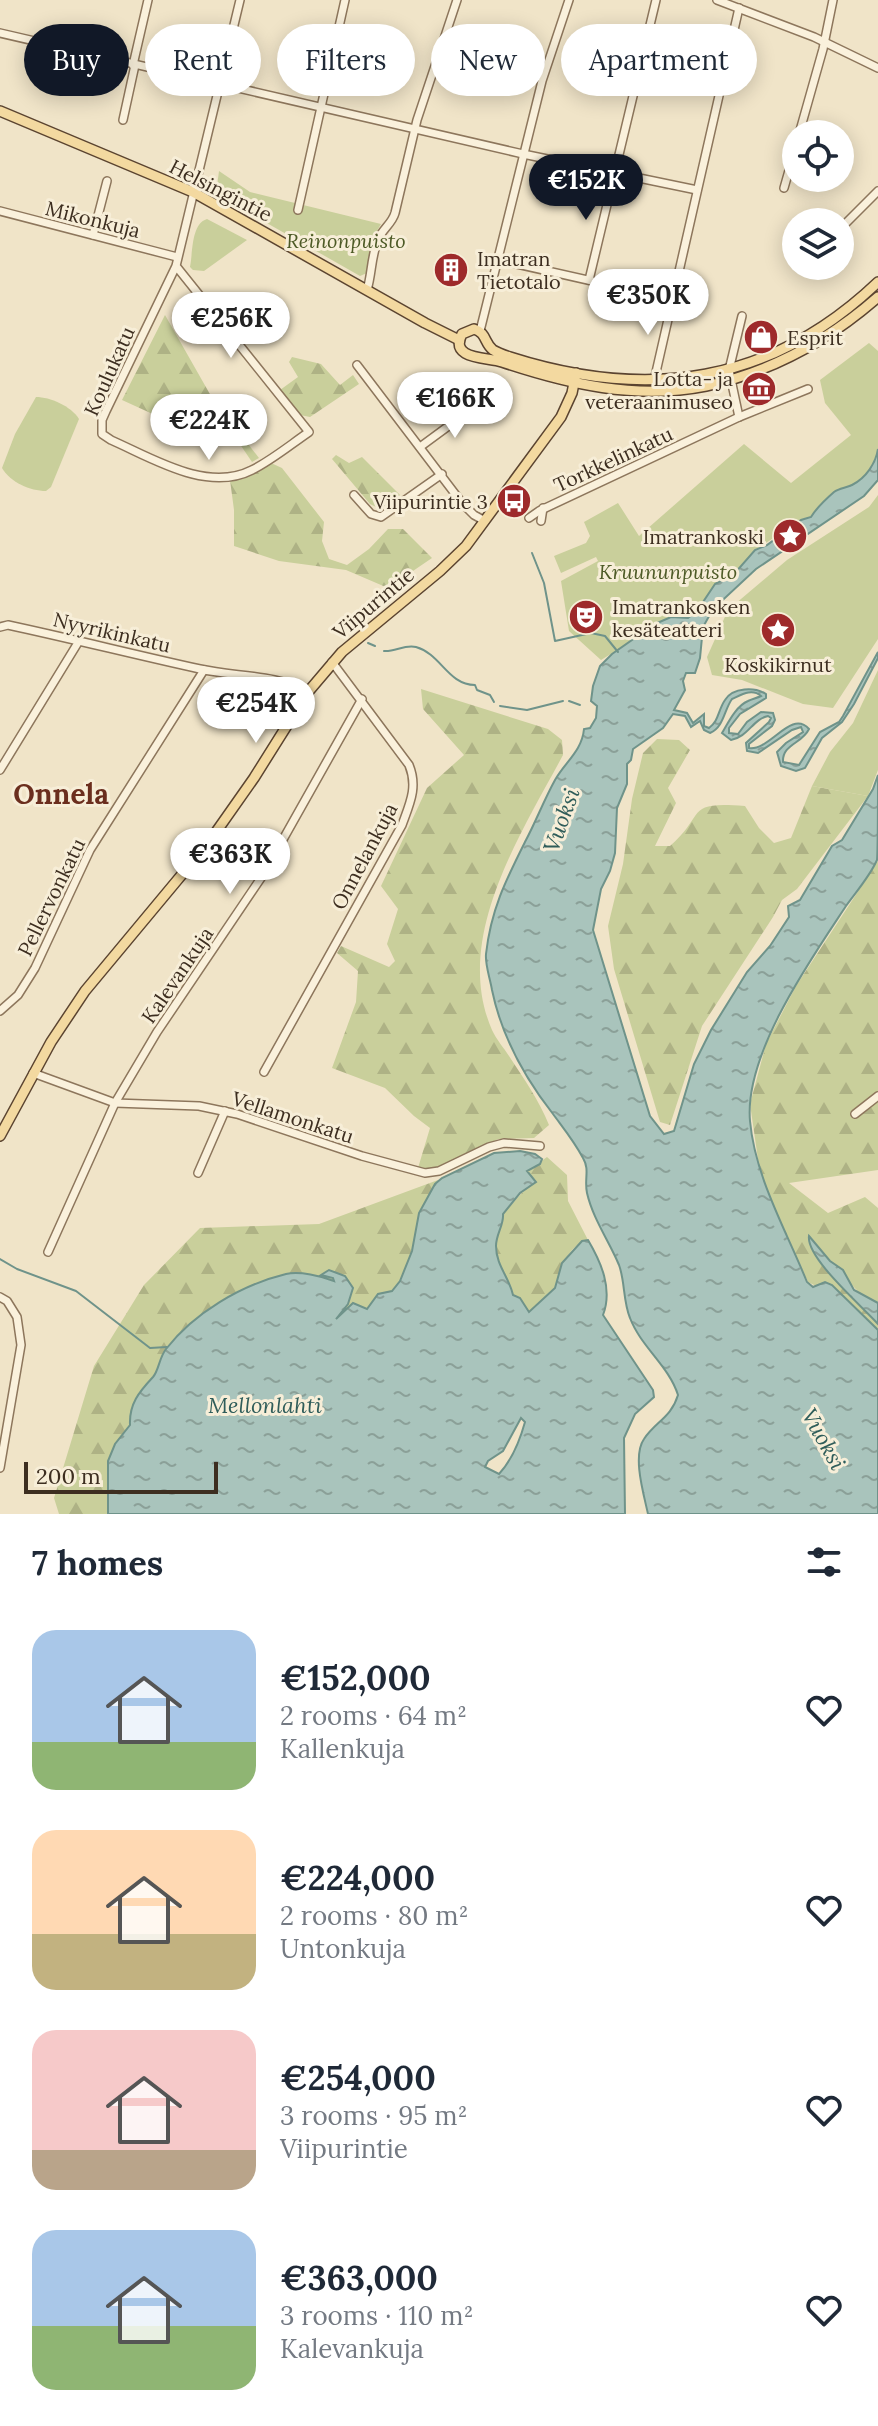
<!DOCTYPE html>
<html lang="en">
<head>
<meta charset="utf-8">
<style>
	:root { --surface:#fff; --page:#f2f2f3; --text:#1f2937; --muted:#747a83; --accent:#111827 }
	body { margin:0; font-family:Lora,serif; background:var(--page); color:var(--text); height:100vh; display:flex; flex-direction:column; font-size:30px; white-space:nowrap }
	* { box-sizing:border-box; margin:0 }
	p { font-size:26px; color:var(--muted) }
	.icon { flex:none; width:44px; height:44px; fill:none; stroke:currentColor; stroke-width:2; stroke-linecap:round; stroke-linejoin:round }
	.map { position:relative; height:1514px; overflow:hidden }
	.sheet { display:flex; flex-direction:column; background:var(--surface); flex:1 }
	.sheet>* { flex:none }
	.guide { position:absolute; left:24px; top:24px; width:830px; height:72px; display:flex; gap:16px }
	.buttons { position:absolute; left:782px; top:120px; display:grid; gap:16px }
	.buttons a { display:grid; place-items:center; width:72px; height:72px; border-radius:50%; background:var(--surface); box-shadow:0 4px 20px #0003; font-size:40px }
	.scale { position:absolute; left:24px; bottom:20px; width:194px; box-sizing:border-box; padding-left:8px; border:4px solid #3d2e20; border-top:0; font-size:22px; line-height:28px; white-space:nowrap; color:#3d2e20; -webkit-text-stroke:6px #f7eed8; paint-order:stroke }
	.price { position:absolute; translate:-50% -68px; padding:0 18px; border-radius:28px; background:#fff; color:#222; font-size:26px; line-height:52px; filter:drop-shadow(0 2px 4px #0008) }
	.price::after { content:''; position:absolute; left:50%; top:48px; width:24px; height:18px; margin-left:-12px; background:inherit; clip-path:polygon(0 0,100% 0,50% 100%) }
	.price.selected { background:var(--accent); color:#fff }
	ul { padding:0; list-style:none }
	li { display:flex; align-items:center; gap:24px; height:200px; padding:0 32px }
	li span { display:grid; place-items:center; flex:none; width:224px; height:160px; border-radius:24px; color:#555 }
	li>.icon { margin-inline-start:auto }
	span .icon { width:96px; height:96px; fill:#fffc; stroke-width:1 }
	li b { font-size:34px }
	h2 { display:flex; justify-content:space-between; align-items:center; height:96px; padding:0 32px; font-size:34px }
	.tag { padding:0 28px; border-radius:36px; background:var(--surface); box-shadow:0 4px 20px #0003; font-size:28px; line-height:72px }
	.tag.selected { background:var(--accent); color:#fff }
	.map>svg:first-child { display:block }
	.forest { fill:url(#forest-firs) }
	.park { fill:#c9cf9b }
	.water { fill:url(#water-ripples); stroke:#6f938a; stroke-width:2; fill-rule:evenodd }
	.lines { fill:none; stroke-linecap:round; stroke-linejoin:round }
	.stream { stroke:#6f938a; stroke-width:2 }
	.minor-casing { stroke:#8d765c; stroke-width:10 }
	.major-casing { stroke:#5b4430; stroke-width:12 }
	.minor { stroke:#faf1dc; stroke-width:7 }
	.major { stroke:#f3d9a0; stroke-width:9 }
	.labels { text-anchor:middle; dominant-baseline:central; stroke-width:6; stroke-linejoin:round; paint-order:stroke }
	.street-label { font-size:20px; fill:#3d2e20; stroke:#f7eed8 }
	.park-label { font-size:20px; font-style:italic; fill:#4d5a26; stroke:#f7eed8 }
	.poi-label { font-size:20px; fill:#3d2e20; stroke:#f7eed8; text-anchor:start }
	.water-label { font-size:22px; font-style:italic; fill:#2f5d5a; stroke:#f7eed8 }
	.district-label { font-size:28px; font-weight:bold; fill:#6b2e1e; stroke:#f7eed8 }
</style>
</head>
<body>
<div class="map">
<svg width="878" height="1514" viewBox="0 0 878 1514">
	<defs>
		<pattern id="forest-firs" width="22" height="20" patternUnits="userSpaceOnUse" patternTransform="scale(2)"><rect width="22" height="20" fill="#c9cf9b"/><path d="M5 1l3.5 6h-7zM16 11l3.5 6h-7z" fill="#aeb285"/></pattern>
		<pattern id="water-ripples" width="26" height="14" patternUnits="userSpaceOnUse" patternTransform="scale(2)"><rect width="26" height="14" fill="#a9c4bc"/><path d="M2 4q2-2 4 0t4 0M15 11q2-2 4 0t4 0" fill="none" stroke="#8ba098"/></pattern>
	</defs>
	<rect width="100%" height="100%" fill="#f0e4c8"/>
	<!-- forest -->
	<g class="forest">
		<path d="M165 315 211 396 259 458 252 462 231 431 214 442 122 400Z"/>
		<path d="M292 357 321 364 340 385 353 375 359 384 310 417 300 415 280 390 298 377 289 362Z"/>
		<path d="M336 455 349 463 362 457 400 495 380 509 370 504 332 459Z"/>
		<path d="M271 463 282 468 324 522 322 541 329 559 347 565 369 549 388 529H403L432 558 388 588 346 570 279 561 234 546V510L230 480 254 473Z"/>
		<path d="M421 689 548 729 562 740 563 755C521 834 452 938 492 1030 496 1039 504 1048 509 1056 524 1079 539 1100 549 1125L534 1138 498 1139 437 1170 418 1168 430 1128 414 1116 385 1088 332 1068 356 1002 358 971 337 953 341 946 389 967 395 961 387 944 398 909 381 886 427 788 464 755 423 709Z"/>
		<path d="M657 739 679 740 690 750 668 788 676 803 655 846H670C707 814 683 801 745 806L759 828 774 843 791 838 812 786 868 796 797 889 782 900 773 917 702 1026 670 1125 660 1122 614 969 608 926 623 864 632 799 643 753Z"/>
		<path d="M878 861V1170L789 1183 828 1213 865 1197 878 1208V1305L865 1299 809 1239 878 1321V1332L831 1284 818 1287 808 1282 769 1196 759 1166 750 1104 766 1044 796 986Z"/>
		<path d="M547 1157 567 1175 568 1201 588 1240C560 1249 565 1276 553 1291 546 1299 536 1304 529 1313L520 1298 513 1296C509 1277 496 1265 496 1246 496 1235 504 1225 503 1214L528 1186 526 1172Z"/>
		<path d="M438 1180 408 1279 364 1314 331 1326 343 1308 194 1339 142 1389 125 1438 112 1514H59L54 1498 94 1366 144 1285 200 1228 319 1224Z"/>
	</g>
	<!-- park -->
	<g class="park">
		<path d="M219 171 250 192 381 224 371 241 367 273 360 276 216 194Z"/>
		<path d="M207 219 247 240 204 271 193 270 190 267C193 252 191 224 207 219Z"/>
		<path d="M869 343 878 351V449C877 463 866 479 852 485 846 488 839 488 834 492 826 499 817 507 812 517L801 520 755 550 735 573 715 585 697 611 687 618 671 617 601 660 569 631 561 581 598 561 596 557 561 573 554 556 586 543 590 536 584 522 618 503 639 536 744 444 791 483 851 435 825 403 820 380Z"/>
		<path d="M36 397C50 397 71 406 79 419L51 487 46 491C30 491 10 482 2 468L15 434Z"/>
		<path d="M878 495V639L833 708 803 704 742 680 712 675 707 657 728 610 787 560 869 507Z"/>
		<path d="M878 670V770L868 796 812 786 830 752 853 723Z"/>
	</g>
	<!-- water -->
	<g class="water">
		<path d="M878 449V480L864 496 756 569 713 609 703 627 700 658 695 673H686L683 681 685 690 674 710 687 713 693 723 704 714V726L709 728C719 721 718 710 725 700 733 687 755 687 766 694V698L740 714 729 728V733L738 734 747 722 761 712 773 713 775 720 772 726 749 744V748C770 751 791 709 809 729 802 744 782 744 783 762L799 765 820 732 839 722 843 716 878 652V658L854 704 842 722 822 738 805 768 796 771 781 766 777 752 786 743 803 732 801 727 792 730 758 753 747 751 746 743 769 722 771 718 768 716C753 719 748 737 731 740L722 733C728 723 736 706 748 701 752 699 757 698 761 696 752 688 741 695 732 699 724 710 724 727 710 733L704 730 700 721 691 727 685 716 673 714 663 728 633 749 631 760 627 764V784L617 808 615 853 610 871 601 889 593 930 650 1116 664 1134 674 1131 694 1064 711 1030 747 972 770 946 789 917 788 906 800 900 832 846 842 840 873 789 878 775C878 793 878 847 877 860 870 876 856 892 846 906 811 959 744 1054 750 1121 755 1177 786 1230 807 1282L813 1287 825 1282 832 1285 878 1330V1514H648C644 1495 632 1456 644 1439 656 1421 671 1418 678 1395 669 1366 641 1347 630 1318 623 1301 625 1281 619 1265 609 1241 593 1219 587 1193 584 1179 590 1170 583 1158 574 1141 564 1129 553 1114 525 1078 501 1034 492 990 490 978 485 965 486 954 491 909 506 880 526 840 536 821 544 800 555 780 565 762 582 751 584 729L590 728 596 718 597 706 591 701 593 686 600 666 612 654 655 624 671 617 688 618 697 611 715 584 735 573 755 550 767 545 801 520 811 517C817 507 826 499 834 492 839 488 846 488 852 485 866 478 876 463 878 449Z"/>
		<path d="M520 1151 535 1154 542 1159 540 1164 527 1171 536 1182 520 1193 503 1214C504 1225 496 1234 496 1246 496 1265 509 1277 513 1295L520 1298 529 1312 555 1288 562 1263 582 1241 588 1240C601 1262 613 1289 603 1315L653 1390 654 1397 635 1414 624 1438 625 1514H108V1461L115 1444 130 1425C129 1404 139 1392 153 1377 159 1370 159 1358 166 1349 194 1313 241 1285 286 1274 300 1271 321 1276 334 1281L333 1278 321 1275 329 1270 345 1276 353 1288 348 1304 336 1319 353 1303 367 1309 378 1294 392 1291 400 1281 412 1251 419 1213 435 1184 442 1178 494 1153ZM521 1418 525 1422C520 1440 512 1460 499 1474L485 1467 488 1461 503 1451Z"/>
		<path d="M809 1236 830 1261 843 1270 854 1290 878 1303V1324C862 1306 806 1258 809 1236Z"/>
	</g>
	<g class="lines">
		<!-- stream -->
		<g class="stream">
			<path d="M532 553 544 583 555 641 591 633 605 636 618 652"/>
			<path d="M368 643 375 646"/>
			<path d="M384 651C395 652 405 644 416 647 441 654 448 685 475 685L477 690 490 695 494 702"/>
			<path d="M569 701 580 705"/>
			<path d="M500 706 527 710 563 701"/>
			<path d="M0 1259 17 1269 76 1291 150 1348 167 1347"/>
		</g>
		<!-- minor casing -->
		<g class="minor-casing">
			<g id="minor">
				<path d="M717 0 814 37 878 68"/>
				<path d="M0 33 523 154 697 190"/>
				<path d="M133 65 148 0"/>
				<path d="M123 120 135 65"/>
				<path d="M799 134 823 49 833 0"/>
				<path d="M784 188 796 146"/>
				<path d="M298 210 345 0"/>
				<path d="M0 211 177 257"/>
				<path d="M846 223 878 191"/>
				<path d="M93 235 107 181"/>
				<path d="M499 260 672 299"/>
				<path d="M176 266 309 432C290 445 272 460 252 470 207 493 152 458 111 440L102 434V420L106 411 176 266 240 0"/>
				<path d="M589 280 656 0"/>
				<path d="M367 290C372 274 371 256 378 240 382 229 392 224 395 213L417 120 457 0"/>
				<path d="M480 331 542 81 569 0"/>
				<path d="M357 365 462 503 474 515 485 521"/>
				<path d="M654 381 739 8"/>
				<path d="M739 417 729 370 742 316"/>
				<path d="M420 447 473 408"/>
				<path d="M354 495 371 514 381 517 442 474"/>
				<path d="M529 518 539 511 739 417 808 389"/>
				<path d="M541 521 543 508"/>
				<path d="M0 627 8 625C73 639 136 655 200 669 236 677 276 674 308 692"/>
				<path d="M0 770 79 641"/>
				<path d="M0 1011 18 995 35 968 90 850 204 670"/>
				<path d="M264 1072 402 825C410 803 418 787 409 765L332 662"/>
				<path d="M33 1073 115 1103 199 1106 237 1114 362 1156 425 1173 439 1171 489 1147 504 1143 540 1146"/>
				<path d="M855 1114 878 1096"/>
				<path d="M198 1173 225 1111"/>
				<path d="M48 1252 115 1103 157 1032 263 875 362 699"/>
				<path d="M0 1297 7 1301 17 1317 21 1345 0 1468"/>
			</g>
		</g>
		<!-- major casing -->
		<g class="major-casing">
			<g id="major">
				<path d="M0 111 193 192 425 323 459 340"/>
				<path d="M878 282C771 384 648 401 510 357 504 355 498 353 493 350 484 343 487 333 474 329L462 334C449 360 487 357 502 362 568 384 636 400 706 386 771 372 829 340 878 297"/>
				<path d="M0 1136 51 1042 85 991 209 842 254 778 308 692 342 652 440 571 466 546 561 417 572 393 576 373"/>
			</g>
		</g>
		<!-- minor -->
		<use href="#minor" class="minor"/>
		<!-- major -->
		<use href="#major" class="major"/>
	</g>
	<!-- icons -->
	<defs>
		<g id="building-disc" transform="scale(1.8)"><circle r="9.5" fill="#9e2a2b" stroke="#f7eed8"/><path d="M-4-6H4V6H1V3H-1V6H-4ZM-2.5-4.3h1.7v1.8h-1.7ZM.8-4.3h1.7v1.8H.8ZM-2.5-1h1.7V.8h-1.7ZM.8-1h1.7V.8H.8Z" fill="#fff"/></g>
		<g id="shop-disc" transform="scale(1.8)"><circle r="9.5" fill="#9e2a2b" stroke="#f7eed8"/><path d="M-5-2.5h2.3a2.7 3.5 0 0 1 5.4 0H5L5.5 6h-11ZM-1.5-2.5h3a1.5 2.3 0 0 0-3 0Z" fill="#fff"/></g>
		<g id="museum-disc" transform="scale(1.8)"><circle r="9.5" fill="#9e2a2b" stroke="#f7eed8"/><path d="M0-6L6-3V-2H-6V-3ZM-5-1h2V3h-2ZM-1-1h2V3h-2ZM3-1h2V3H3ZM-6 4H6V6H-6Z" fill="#fff"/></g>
		<g id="bus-disc" transform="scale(1.8)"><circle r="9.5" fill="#9e2a2b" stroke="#f7eed8"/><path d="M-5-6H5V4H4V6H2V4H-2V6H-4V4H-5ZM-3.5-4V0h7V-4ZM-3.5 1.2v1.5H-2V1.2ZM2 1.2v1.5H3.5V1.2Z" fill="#fff"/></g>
		<g id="sight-disc" transform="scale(1.8)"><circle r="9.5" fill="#9e2a2b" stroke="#f7eed8"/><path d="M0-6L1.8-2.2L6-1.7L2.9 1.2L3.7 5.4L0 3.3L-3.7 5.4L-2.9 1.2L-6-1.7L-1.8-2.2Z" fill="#fff"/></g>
		<g id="theatre-disc" transform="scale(1.8)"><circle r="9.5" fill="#9e2a2b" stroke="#f7eed8"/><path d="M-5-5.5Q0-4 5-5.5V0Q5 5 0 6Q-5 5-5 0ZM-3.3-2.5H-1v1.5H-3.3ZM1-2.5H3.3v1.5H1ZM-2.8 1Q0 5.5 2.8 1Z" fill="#fff"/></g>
	</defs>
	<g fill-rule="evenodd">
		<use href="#building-disc" x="451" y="270"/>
		<use href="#shop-disc" x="761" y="337"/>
		<use href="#museum-disc" x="759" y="389"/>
		<use href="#bus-disc" x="514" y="501"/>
		<use href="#sight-disc" x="790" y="536"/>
		<use href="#theatre-disc" x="586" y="617"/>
		<use href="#sight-disc" x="778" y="630"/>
	</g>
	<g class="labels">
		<!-- street labels -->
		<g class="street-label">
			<text transform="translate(221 190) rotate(27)">Helsingintie</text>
			<text transform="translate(93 219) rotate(14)">Mikonkuja</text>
			<text transform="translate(109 371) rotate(-66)">Koulukatu</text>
			<text transform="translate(613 459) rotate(-25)">Torkkelinkatu</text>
			<text transform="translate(373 603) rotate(-40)">Viipurintie</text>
			<text transform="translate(112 632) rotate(13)">Nyyrikinkatu</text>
			<text transform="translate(364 856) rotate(-62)">Onnelankuja</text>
			<text transform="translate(51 897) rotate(-64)">Pellervonkatu</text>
			<text transform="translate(177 975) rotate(-56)">Kalevankuja</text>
			<text transform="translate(293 1117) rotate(18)">Vellamonkatu</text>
		</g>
		<!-- park labels -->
		<g class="park-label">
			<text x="346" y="240">Reinonpuisto</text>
			<text x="668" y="571">Kruununpuisto</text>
		</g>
		<!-- poi labels -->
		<g class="poi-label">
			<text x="477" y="258">Imatran<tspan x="477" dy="23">Tietotalo</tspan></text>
			<text x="787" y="337">Esprit</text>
			<text x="733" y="378" text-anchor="end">Lotta- ja<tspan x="733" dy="23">veteraanimuseo</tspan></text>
			<text x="488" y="501" text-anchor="end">Viipurintie 3</text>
			<text x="764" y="536" text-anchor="end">Imatrankoski</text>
			<text x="612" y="606">Imatrankosken<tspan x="612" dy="23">kesäteatteri</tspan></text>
			<text x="778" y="664" text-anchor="middle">Koskikirnut</text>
		</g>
		<!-- water labels -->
		<g class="water-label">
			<text transform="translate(561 820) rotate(-70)">Vuoksi</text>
			<text x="265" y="1405">Mellonlahti</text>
			<text transform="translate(824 1439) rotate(61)">Vuoksi</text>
		</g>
		<!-- district labels -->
		<g class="district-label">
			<text x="61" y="794">Onnela</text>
		</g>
	</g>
</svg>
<div class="buttons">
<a><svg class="icon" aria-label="locate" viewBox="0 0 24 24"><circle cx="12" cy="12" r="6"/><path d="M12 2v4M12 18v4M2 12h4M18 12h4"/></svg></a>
<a><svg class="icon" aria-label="layers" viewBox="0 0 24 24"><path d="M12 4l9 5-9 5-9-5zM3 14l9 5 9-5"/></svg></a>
</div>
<div class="scale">200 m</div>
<b class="price selected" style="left:586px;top:222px">€152K</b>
<b class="price" style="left:648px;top:337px">€350K</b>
<b class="price" style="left:231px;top:360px">€256K</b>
<b class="price" style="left:455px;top:440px">€166K</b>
<b class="price" style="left:209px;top:462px">€224K</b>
<b class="price" style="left:256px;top:745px">€254K</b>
<b class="price" style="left:230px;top:896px">€363K</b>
<div class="guide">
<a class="tag selected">Buy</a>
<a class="tag">Rent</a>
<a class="tag">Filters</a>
<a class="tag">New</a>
<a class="tag">Apartment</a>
</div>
</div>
<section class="sheet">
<h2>7 homes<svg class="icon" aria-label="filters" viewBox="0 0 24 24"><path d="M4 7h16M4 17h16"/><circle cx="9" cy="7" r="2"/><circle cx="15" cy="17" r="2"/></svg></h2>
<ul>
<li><span style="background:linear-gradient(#a9c7e8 70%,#8fb573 0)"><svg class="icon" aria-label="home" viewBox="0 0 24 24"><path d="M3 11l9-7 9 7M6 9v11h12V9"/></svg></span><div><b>€152,000</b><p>2 rooms · 64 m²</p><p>Kallenkuja</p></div><svg class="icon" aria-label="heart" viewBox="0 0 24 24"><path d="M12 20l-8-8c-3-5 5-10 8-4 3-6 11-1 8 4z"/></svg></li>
<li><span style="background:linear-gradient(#ffd9b3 65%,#c2b280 0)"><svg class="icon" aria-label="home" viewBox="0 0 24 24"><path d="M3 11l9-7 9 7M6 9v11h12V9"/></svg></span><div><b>€224,000</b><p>2 rooms · 80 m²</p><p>Untonkuja</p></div><svg class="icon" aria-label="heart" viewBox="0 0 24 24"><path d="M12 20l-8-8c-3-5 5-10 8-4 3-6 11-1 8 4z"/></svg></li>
<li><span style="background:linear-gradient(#f6c9c9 75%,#b9a48a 0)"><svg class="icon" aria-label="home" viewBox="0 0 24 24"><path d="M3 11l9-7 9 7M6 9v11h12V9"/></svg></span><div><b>€254,000</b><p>3 rooms · 95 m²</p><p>Viipurintie</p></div><svg class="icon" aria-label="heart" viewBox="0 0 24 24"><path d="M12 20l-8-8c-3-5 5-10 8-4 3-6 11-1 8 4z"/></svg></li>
<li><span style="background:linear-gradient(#a9c7e8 60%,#8fb573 0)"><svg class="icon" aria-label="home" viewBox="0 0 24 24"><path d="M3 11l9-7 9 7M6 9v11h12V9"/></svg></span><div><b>€363,000</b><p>3 rooms · 110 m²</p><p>Kalevankuja</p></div><svg class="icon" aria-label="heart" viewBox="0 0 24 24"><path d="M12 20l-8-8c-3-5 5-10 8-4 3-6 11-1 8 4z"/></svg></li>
</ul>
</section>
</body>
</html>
